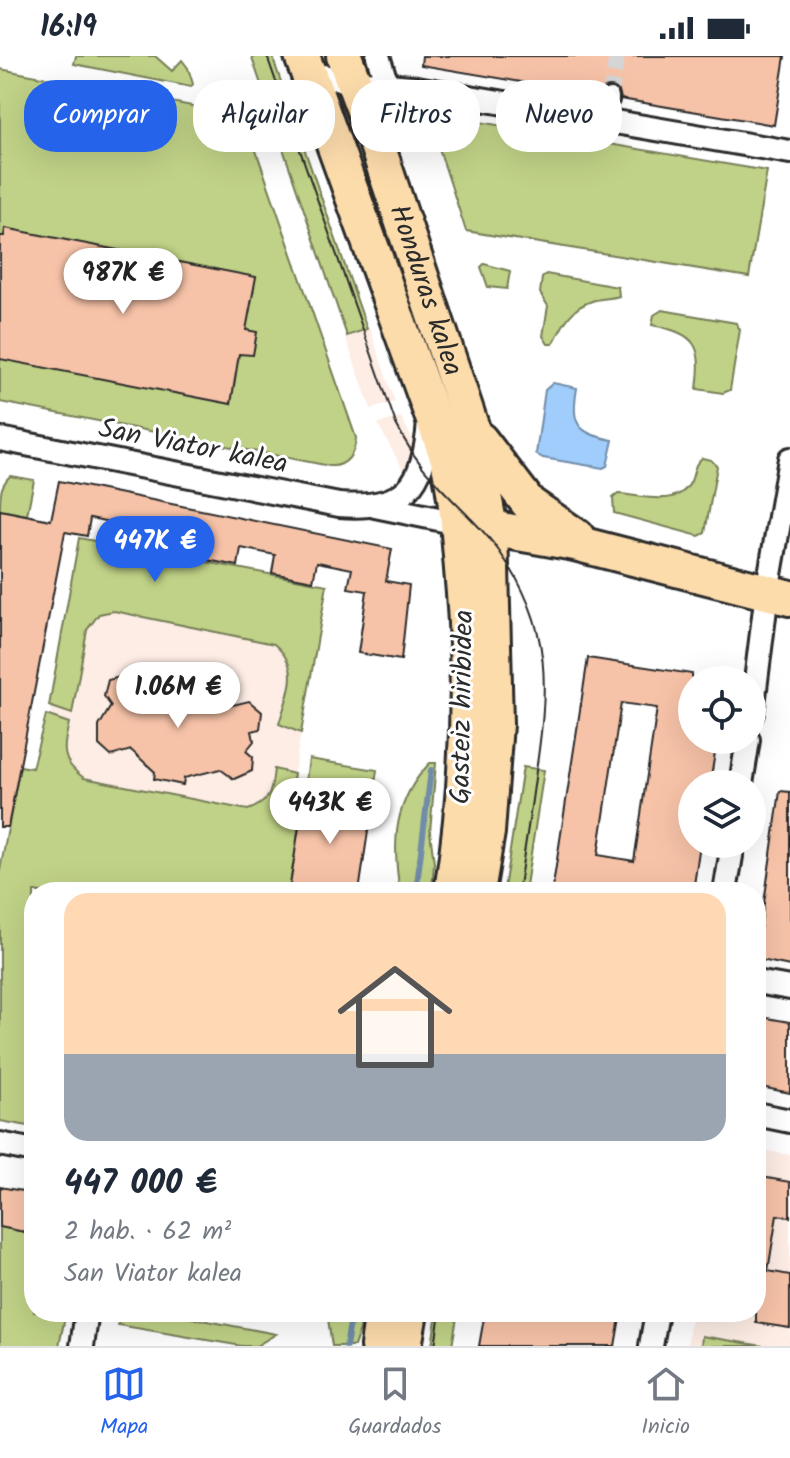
<!DOCTYPE html>
<html lang="es">
<head>
<meta charset="utf-8">
<style>
	:root { --surface:#fff; --page:#f2f2f3; --text:#1f2937; --muted:#747a83; --line:#e0e1e3; --accent:#2563eb }
	body { margin:0; font-family:Kalam,sans-serif; background:var(--page); color:var(--text); height:100vh; display:flex; flex-direction:column; font-size:30px; white-space:nowrap }
	* { box-sizing:border-box; margin:0 }
	p { font-size:26px; color:var(--muted) }
	.icon { flex:none; width:44px; height:44px; fill:none; stroke:currentColor; stroke-width:2; stroke-linecap:round; stroke-linejoin:round }
	.map { position:relative; flex:1; overflow:hidden }
	.drawer { position:absolute; left:24px; top:826px; width:742px; height:440px; display:flex; flex-direction:column; background:var(--surface); border-radius:32px; box-shadow:0 8px 32px #0002 }
	.drawer>* { flex:none }
	.banner { position:absolute; left:24px; top:24px; width:742px; height:72px; display:flex; gap:16px }
	.controls { position:absolute; left:678px; top:610px; display:grid; gap:16px }
	.controls a { display:grid; place-items:center; width:88px; height:88px; border-radius:50%; background:var(--surface); box-shadow:0 8px 32px #0002; font-size:40px }
	.price { position:absolute; translate:-50% -68px; padding:0 18px; border-radius:28px; background:#fff; color:#222; font-size:26px; line-height:52px; filter:drop-shadow(0 2px 4px #0008) }
	.price::after { content:''; position:absolute; left:50%; top:48px; width:24px; height:18px; margin-left:-12px; background:inherit; clip-path:polygon(0 0,100% 0,50% 100%) }
	.price.active { background:var(--accent); color:#fff }
	ul { padding:0; list-style:none }
	li { display:grid; align-content:center; gap:16px; height:424px; padding:0 40px }
	li span { display:grid; place-items:center; height:248px; border-radius:24px; color:#555 }
	li>.icon { margin-inline-start:auto }
	span .icon { width:144px; height:144px; fill:#fffc; stroke-width:1 }
	li b { font-size:34px }
	.chip { padding:0 28px; border-radius:32px; background:var(--surface); box-shadow:0 8px 32px #0002; font-size:28px; line-height:72px }
	.chip.active { background:var(--accent); color:#fff }
	.status { display:flex; justify-content:space-between; align-items:center; height:56px; padding:0 40px; background:var(--surface); direction:ltr }
	.status svg { height:22px; fill:currentColor }
	.dock { display:flex; justify-content:space-around; align-items:center; height:112px; border-top:2px solid var(--line); background:var(--surface); font-size:22px; color:var(--muted) }
	.dock a { display:grid; justify-items:center; gap:4px }
	.dock .active { color:var(--accent) }
	.map>svg:first-child { display:block }
	.built { fill:#fdede5 }
	.green { fill:#c0d287; stroke:#767e59; stroke-width:2 }
	.water { fill:#a0cdfb; stroke:#718ca8; stroke-width:2 }
	.lines { fill:none; stroke-linecap:round; stroke-linejoin:round }
	.stream { stroke:#718ca8; stroke-width:6 }
	.building { fill:#f7c3a8; stroke:#2b2b2b; stroke-width:2; fill-rule:evenodd }
	.pedestrian-tunnel { stroke:#d5d5d5; stroke-width:16; stroke-dasharray:16 8; stroke-linecap:butt }
	.pedestrian-casing { stroke:#2b2b2b; stroke-width:22 }
	.minor-casing { stroke:#2b2b2b; stroke-width:28 }
	.primary-casing { stroke:#2b2b2b; stroke-width:40 }
	.pedestrian { stroke:#fff; stroke-width:16 }
	.minor { stroke:#fff; stroke-width:22 }
	.primary { stroke:#fddcac; stroke-width:34 }
	.tram { stroke:#2b2b2b; stroke-width:2 }
	.labels { text-anchor:middle; dominant-baseline:central; stroke-width:6; stroke-linejoin:round; paint-order:stroke }
	.street-label { font-size:28px; fill:#2b2b2b; stroke:#fff }
</style>
</head>
<body>
<div class="status"><b>16:19</b><svg viewBox="0 0 49 12"><path d="M0 12V9h3v3zM5 12V6h3v6zM10 12V3h3v9zM15 12V0h3v12zM26 1h20v11H26zM47 4h2v5h-2z"/></svg></div>
<div class="map">
<svg width="790" height="1290" viewBox="0 0 790 1290">
	<rect width="100%" height="100%" fill="#fff"/>
	<filter id="ink" filterUnits="userSpaceOnUse"><feTurbulence type="fractalNoise" baseFrequency=".0125" numOctaves="2"/><feDisplacementMap in="SourceGraphic" scale="16" xChannelSelector="R" yChannelSelector="G"/><feConvolveMatrix kernelMatrix="1 2 1 2 8 2 1 2 1" color-interpolation-filters="sRGB"/></filter>
	<g filter="url(#ink)">
		<!-- built -->
		<g class="built">
			<path d="M370 273 395 346 371 353 345 280Z"/>
			<path d="M401 361 413 384 411 402 403 414 378 368Z"/>
			<path d="M81 497 324 545 286 762 40 714Z"/>
			<path d="M756 1093 790 1099V1290H687L692 1256H756Z"/>
		</g>
		<!-- green -->
		<g class="green">
			<path d="M76 0H155L172 15 182 4 188 12 193 28 191 31 74 8Z"/>
			<path d="M258 0H272L367 273 347 280 252 2Z"/>
			<path d="M0 13 244 60 356 382C355 397 347 411 330 410L0 346Z"/>
			<path d="M439 59 767 115 749 221 466 175 429 62Z"/>
			<path d="M484 208 510 215 507 233 488 231 481 211Z"/>
			<path d="M546 218 618 231 619 240C610 243 601 242 592 245 570 252 563 269 553 288H548L543 280 548 250 540 237 542 222Z"/>
			<path d="M662 254 736 267 740 274 730 334 723 337 697 333C703 288 696 278 652 269L654 259Z"/>
			<path d="M702 402 711 404 717 410 705 477 699 480 614 457 613 442 618 438C642 439 678 453 691 425 695 416 693 409 702 402Z"/>
			<path d="M10 420 34 424 27 459 0 454C0 439 0 430 10 420Z"/>
			<path d="M79 482 327 529 301 677 279 668C288 636 303 613 274 588L114 555 99 558 87 574 72 658 49 650Z"/>
			<path d="M46 659 69 667C63 693 60 705 84 722L248 754C272 745 271 736 274 713L294 718 287 762 300 765 289 836H34V1071L0 1065V814L20 710 32 712Z"/>
			<path d="M309 703 377 714 372 748 304 738Z"/>
			<path d="M430 707H436L430 776 434 807 432 836H400C392 787 393 745 430 707Z"/>
			<path d="M523 711 544 714 525 836 504 833Z"/>
			<path d="M0 1171 34 1178V1256H66L59 1290H0Z"/>
			<path d="M119 1256H160L276 1278 256 1290H242L118 1269Z"/>
			<path d="M327 1256H366L354 1290H332Z"/>
			<path d="M437 1256H458L452 1290H432Z"/>
			<path d="M702 1280 763 1290H701Z"/>
		</g>
		<!-- water -->
		<path class="water" d="M553 327 577 332C571 368 576 377 613 384L607 410 603 412 543 402 536 398 545 334Z"/>
		<g class="lines">
			<!-- stream -->
			<g class="stream">
				<path d="M416 836 431 714"/>
				<path d="M346 1290 352 1256"/>
			</g>
		</g>
		<!-- building -->
		<g class="building">
			<path d="M422 0H785L774 69 621 43 619 35 611 30 604 32 599 39 421 9Z"/>
			<path d="M5 172 256 221 246 274 257 276 253 299 239 298 231 348 0 303V180H4Z"/>
			<path d="M59 425 392 493 386 525 409 529 401 604 358 597 367 535 348 532 352 513 317 506 313 525 272 517 275 499 241 492 238 510 197 502 200 484 166 477 162 495 122 487 125 469 90 462 87 480 65 476 8 771H0V454L51 464Z"/>
			<path d="M588 602 692 618V684H717L710 728H692V788H700L693 836H552ZM621 647 657 652 634 805 598 799Z"/>
			<path d="M124 620 140 632 161 627 199 631V640L212 637 229 650 249 645 262 656 260 673 252 675 254 685 246 695 253 701 252 715 234 723 220 713 184 722 183 729 154 723 155 716 131 694 111 700 99 689V670L111 650 104 640 108 624Z"/>
			<path d="M780 735 790 736V910L756 903Z"/>
			<path d="M304 738 372 748 359 836H289Z"/>
			<path d="M756 960 790 966V1037L756 1030Z"/>
			<path d="M756 1120 790 1126V1161L777 1159 768 1215 790 1219V1272L756 1267Z"/>
			<path d="M0 1131 34 1137V1178L0 1171Z"/>
			<path d="M485 1256H621L615 1290H479Z"/>
		</g>
		<g class="lines">
			<!-- pedestrian-tunnel -->
			<path class="pedestrian-tunnel" d="M610 41 617 0"/>
			<!-- pedestrian casing -->
			<g class="pedestrian-casing">
				<path id="pedestrian" d="M610 44V41"/>
			</g>
			<!-- minor casing -->
			<g class="minor-casing">
				<g id="minor">
					<path d="M378 0 387 29"/>
					<path d="M307 17 354 26 411 31 790 96"/>
					<path d="M0 383 339 449C405 454 424 431 429 366"/>
					<path d="M375 450 458 467"/>
					<path d="M752 657 767 536 790 403"/>
					<path d="M741 728 748 684"/>
					<path d="M725 836 733 788"/>
					<path d="M756 926 790 932"/>
					<path d="M756 1058 790 1065"/>
					<path d="M0 1088 34 1095"/>
					<path d="M82 1290 87 1256"/>
					<path d="M651 1290 657 1256"/>
				</g>
			</g>
			<!-- primary casing -->
			<g class="primary-casing">
				<g id="primary">
					<path d="M302 0 448 403C458 447 460 492 464 537 472 637 467 737 452 836"/>
					<path id="s1" d="M344 0 377 89 471 370 490 472 495 668 487 776 477 836"/>
					<path d="M480 384 529 448 577 481"/>
					<path d="M467 468 575 487 790 542"/>
					<path d="M378 1290 383 1256"/>
					<path d="M404 1290 410 1256"/>
				</g>
			</g>
			<!-- pedestrian -->
			<use href="#pedestrian" class="pedestrian"/>
			<!-- minor -->
			<use href="#minor" class="minor"/>
			<!-- primary -->
			<use href="#primary" class="primary"/>
			<!-- tram -->
			<g class="tram">
				<path d="M267 0 396 368C406 388 418 407 433 423 454 448 480 468 499 495 554 571 548 634 535 722 530 760 524 798 518 836"/>
				<path d="M435 1290 440 1256"/>
			</g>
		</g>
	</g>
	<g class="labels">
		<!-- street labels -->
		<g class="street-label">
			<text stroke="none"><textPath href="#s1" startOffset="248">Honduras kalea</textPath></text>
			<text transform="translate(193 391) rotate(11)">San Viator kalea</text>
			<text transform="translate(463 651) rotate(-89)">Gasteiz hiribidea</text>
		</g>
	</g>
</svg>
<div class="controls">
<a><svg class="icon" aria-label="locate" viewBox="0 0 24 24"><circle cx="12" cy="12" r="6"/><path d="M12 2v4M12 18v4M2 12h4M18 12h4"/></svg></a>
<a><svg class="icon" aria-label="layers" viewBox="0 0 24 24"><path d="M12 4l9 5-9 5-9-5zM3 14l9 5 9-5"/></svg></a>
</div>
<b class="price" style="left:123px;top:260px">987K €</b>
<b class="price active" style="left:155px;top:528px">447K €</b>
<b class="price" style="left:178px;top:674px">1.06M €</b>
<b class="price" style="left:330px;top:790px">443K €</b>
<div class="banner">
<a class="chip active">Comprar</a>
<a class="chip">Alquilar</a>
<a class="chip">Filtros</a>
<a class="chip">Nuevo</a>
</div>
<section class="drawer">
<ul>
<li><span style="background:linear-gradient(#ffd9b3 65%,#9aa5b1 0)"><svg class="icon" aria-label="home" viewBox="0 0 24 24"><path d="M3 11l9-7 9 7M6 9v11h12V9"/></svg></span><div><b>447 000 €</b><p>2 hab. · 62 m²</p><p>San Viator kalea</p></div></li>
</ul>
</section>
</div>
<nav class="dock">
<a class="active"><svg class="icon" aria-label="map" viewBox="0 0 24 24"><path d="M3 6l6-2 6 2 6-2v14l-6 2-6-2-6 2zM9 4v14M15 6v14"/></svg>Mapa</a>
<a><svg class="icon" aria-label="saved" viewBox="0 0 24 24"><path d="M7 4h10v16l-5-4-5 4z"/></svg>Guardados</a>
<a><svg class="icon" aria-label="home" viewBox="0 0 24 24"><path d="M3 11l9-7 9 7M6 9v11h12V9"/></svg>Inicio</a>
</nav>
</body>
</html>
